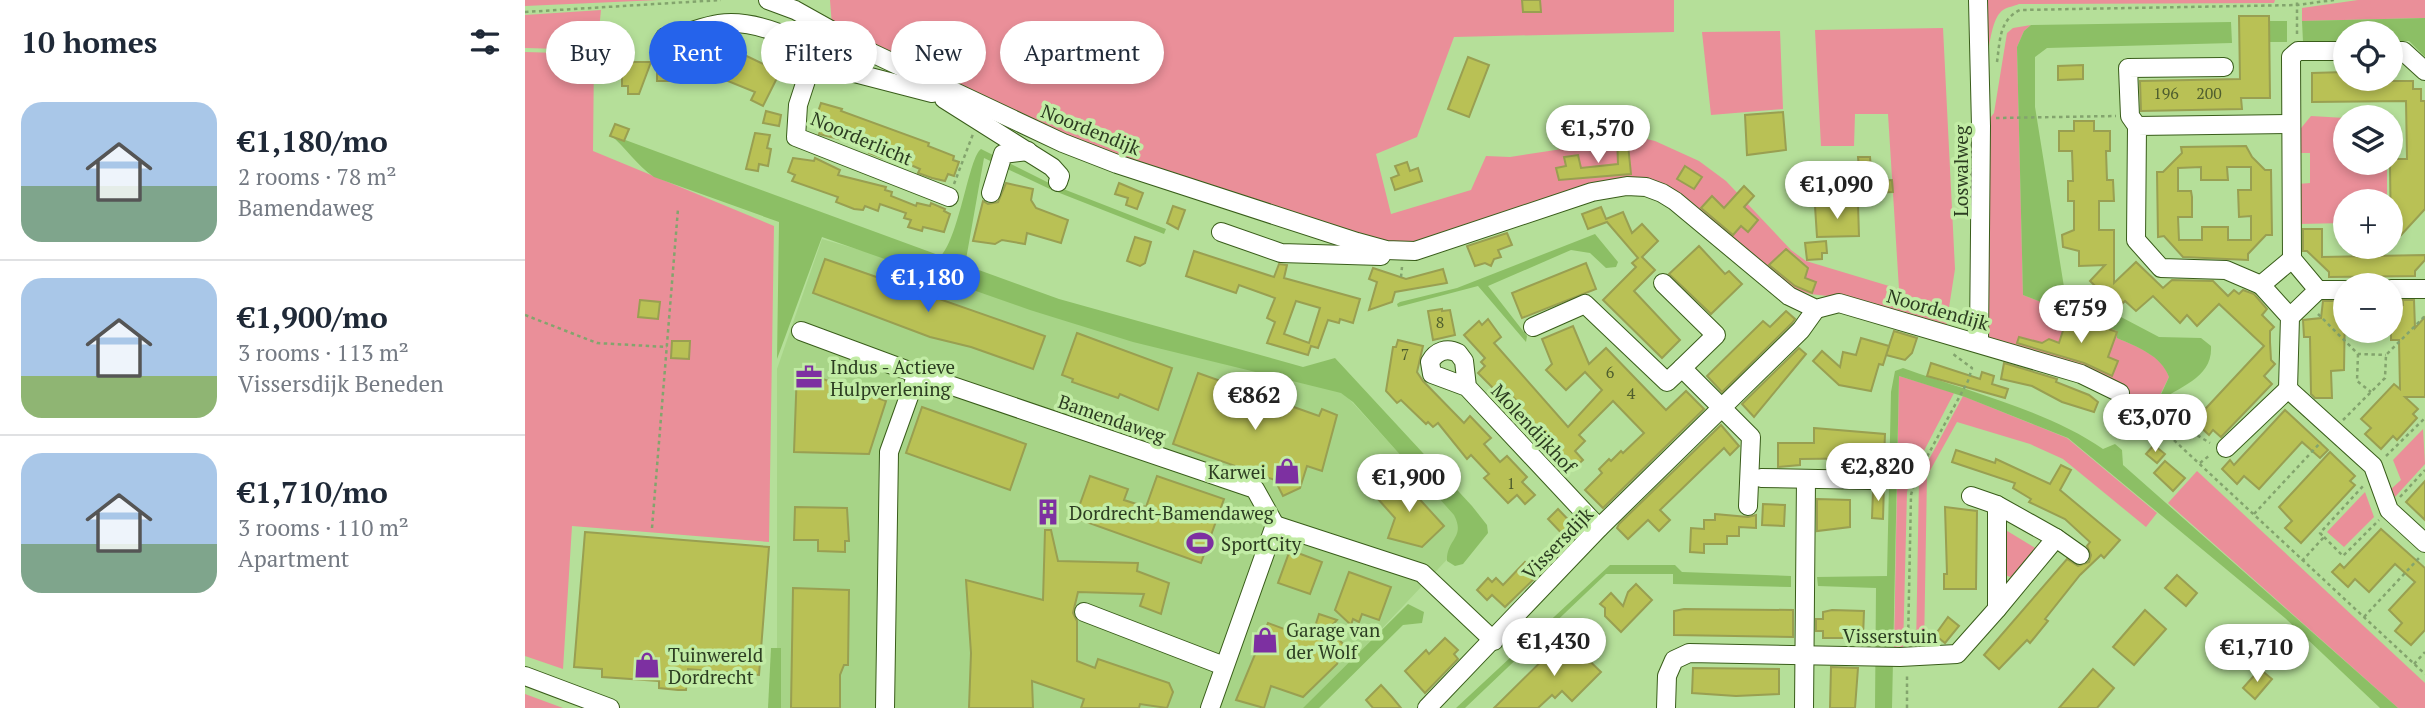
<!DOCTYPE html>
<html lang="en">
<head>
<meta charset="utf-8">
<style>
	:root { --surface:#fff; --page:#f6f6f7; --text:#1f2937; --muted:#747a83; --line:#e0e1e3; --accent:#2563eb }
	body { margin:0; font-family:"PT Serif",serif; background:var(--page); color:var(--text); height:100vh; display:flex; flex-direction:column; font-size:26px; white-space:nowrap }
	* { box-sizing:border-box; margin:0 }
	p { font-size:23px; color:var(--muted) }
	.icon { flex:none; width:38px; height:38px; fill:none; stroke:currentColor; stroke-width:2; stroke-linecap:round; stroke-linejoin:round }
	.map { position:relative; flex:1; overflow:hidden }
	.side { display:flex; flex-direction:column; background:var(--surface); width:525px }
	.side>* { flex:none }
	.guide { position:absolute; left:21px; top:21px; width:665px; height:63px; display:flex; gap:14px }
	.buttons { position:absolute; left:1808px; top:21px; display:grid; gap:14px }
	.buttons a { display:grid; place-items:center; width:70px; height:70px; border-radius:50%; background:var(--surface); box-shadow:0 4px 10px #0003; font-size:35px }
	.price { position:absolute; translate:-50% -60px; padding:0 16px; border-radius:24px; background:#fff; color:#222; font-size:23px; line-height:46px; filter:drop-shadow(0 2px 4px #0008) }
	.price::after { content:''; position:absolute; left:50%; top:42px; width:21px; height:16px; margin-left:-10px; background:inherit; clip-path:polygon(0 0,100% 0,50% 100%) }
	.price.active { background:var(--accent); color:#fff }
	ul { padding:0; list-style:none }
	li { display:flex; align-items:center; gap:21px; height:175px; padding:0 21px }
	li+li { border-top:2px solid var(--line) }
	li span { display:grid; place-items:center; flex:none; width:196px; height:140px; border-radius:21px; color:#555 }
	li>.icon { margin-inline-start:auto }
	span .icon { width:84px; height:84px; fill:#fffc; stroke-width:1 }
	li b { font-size:30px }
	h2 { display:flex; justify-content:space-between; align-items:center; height:84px; padding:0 21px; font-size:30px }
	.chip { padding:0 24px; border-radius:32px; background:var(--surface); box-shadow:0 4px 10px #0003; font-size:24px; line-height:63px }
	.chip.active { background:var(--accent); color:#fff }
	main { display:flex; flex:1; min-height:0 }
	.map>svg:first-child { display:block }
	.built { fill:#a7d487 }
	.green { fill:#ea8f99 }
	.water { fill:#8cbf65 }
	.building { fill:#b9c155; stroke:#999f51; stroke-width:2; fill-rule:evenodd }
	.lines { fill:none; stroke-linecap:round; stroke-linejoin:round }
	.minor-casing { stroke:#395d1a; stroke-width:20 }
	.path { stroke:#83a46d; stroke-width:2.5; stroke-dasharray:3.5 3.5; stroke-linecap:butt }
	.minor { stroke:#fff; stroke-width:18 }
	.labels { text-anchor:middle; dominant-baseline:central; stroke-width:7; stroke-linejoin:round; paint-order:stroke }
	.number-label { font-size:16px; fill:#4f5e2e }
	.street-label { font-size:19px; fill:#2c3d21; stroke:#c2eca5 }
	.poi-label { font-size:19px; fill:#2c3d21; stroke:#c2eca5; text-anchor:start }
</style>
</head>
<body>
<main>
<section class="side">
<h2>10 homes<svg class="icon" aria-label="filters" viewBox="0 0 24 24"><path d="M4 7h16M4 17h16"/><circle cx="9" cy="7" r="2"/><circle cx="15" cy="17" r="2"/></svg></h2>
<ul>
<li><span style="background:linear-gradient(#a9c7e8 60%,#7fa58c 0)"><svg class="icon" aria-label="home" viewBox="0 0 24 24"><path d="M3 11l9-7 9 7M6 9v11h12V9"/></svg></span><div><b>€1,180/mo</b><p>2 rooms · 78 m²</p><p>Bamendaweg</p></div></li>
<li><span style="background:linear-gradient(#a9c7e8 70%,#8fb573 0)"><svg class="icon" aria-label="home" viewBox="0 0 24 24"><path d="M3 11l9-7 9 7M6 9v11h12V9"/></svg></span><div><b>€1,900/mo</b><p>3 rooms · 113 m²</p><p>Vissersdijk Beneden</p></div></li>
<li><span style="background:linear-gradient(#a9c7e8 65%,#7fa58c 0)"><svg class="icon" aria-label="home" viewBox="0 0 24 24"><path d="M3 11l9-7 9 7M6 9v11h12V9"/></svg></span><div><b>€1,710/mo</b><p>3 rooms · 110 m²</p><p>Apartment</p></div></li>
</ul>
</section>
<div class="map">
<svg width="1900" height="708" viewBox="0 0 1900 708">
	<rect width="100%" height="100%" fill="#b5df99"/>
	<!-- built -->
	<path class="built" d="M297 239 816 390 947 533 782 708H252V369Z"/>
	<!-- green -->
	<g class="green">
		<path d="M0 0H134L0 6Z"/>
		<path d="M305 0H1149V32L929 37 892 137 851 154 866 214 946 190 961 156 985 157 1090 141 1117 138 1130 141 1174 161 1201 181 1266 250 1281 261 1374 289 1363 114H1330L1329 146H1296L1290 30 1418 28 1430 269 1421 327 1312 297 1285 294 1255 285 1217 251 1098 178 1060 186 897 246 864 245 568 152 307 26Z"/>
		<path d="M1457 0H1750L1749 3 1494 4C1490 6 1482 7 1478 10 1460 22 1461 94 1459 117Z"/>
		<path d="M1833 0H1900V18L1777 21V8Z"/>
		<path d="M76 10 72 50 0 48V15Z"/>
		<path d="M1506 25 1499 31 1492 47 1498 295 1592 331V338C1612 347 1637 355 1644 377L1626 413 1568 372 1463 337 1459 126 1469 113 1482 33 1488 28Z"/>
		<path d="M1255 31 1258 109 1186 115 1177 32Z"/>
		<path d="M0 52 69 54 68 151 249 226 244 542 47 526 38 669 0 656Z"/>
		<path d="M1786 116 1820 118V163H1859L1862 166V201H1820V223L1774 224 1773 184 1785 183V153H1772V133Z"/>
		<path d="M1374 376 1429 393 1388 472 1382 492 1378 651H1369Z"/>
		<path d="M1438 396 1542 438 1632 513 1621 527 1538 459 1505 444 1432 422 1402 476 1399 649 1391 650 1394 478Z"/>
		<path d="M1898 429 1900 464 1870 497 1866 489 1876 480 1868 460Z"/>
		<path d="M1672 471 1900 683V708H1873L1643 503Z"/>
		<path d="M1840 492 1849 517 1819 547 1802 532Z"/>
		<path d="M1479 529 1515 551 1490 579 1478 574Z"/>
		<path d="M0 694 38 708H0Z"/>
	</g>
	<!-- water -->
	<g class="water">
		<path d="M1900 18V57L1884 41H1866V33H1820V42H1778L1777 21Z"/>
		<path d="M1743 21H1762V42H1744Z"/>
		<path d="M1706 22 1707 43 1522 48 1510 57V107L1539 287 1634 337 1676 338 1686 346C1688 378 1654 386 1632 403L1644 377C1636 355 1612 347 1592 338V331L1498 295 1492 47 1499 31 1506 25Z"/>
		<path d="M84 134 416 256C435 234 444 157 456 149L528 185 641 229 639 234 527 190 459 158 440 265 534 299 778 367 810 358 947 506 962 525 963 533 938 564 930 566 922 561C921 539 941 538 929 515L828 402 816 393 608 342 505 310 297 237 252 359 254 222 129 177C111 165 101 147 84 134Z"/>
		<path d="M1070 234 1093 262 1091 267 1081 268 1065 253 1046 250 963 286 1002 336 1001 342 953 286 873 307 872 304 875 302 932 288Z"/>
		<path d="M1378 368C1442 391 1523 411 1578 449L1590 444 1597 450 1598 465 1873 708H1855L1760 618 1543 438 1440 397 1374 376 1367 708H1350L1351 588 1293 586 1292 577 1362 576 1366 392 1370 371Z"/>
		<path d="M1085 565H1150L1157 572 1266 576V587L1148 584V574H1081L940 708H931Z"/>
		<path d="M883 604 899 612 897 623 878 625 794 708H778Z"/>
		<path d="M246 648H256V708H243Z"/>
	</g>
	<!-- building -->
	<g class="building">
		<path d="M997 0H1015L1016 12H998Z"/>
		<path d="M1714 16H1744L1745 98H1716L1717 109 1616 111 1615 81 1715 79Z"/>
		<path d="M207 49 255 72 238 106 226 100 230 92 176 70V81H132V62H188L194 65 195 61 200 62Z"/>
		<path d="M943 57 964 65 944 117 923 109Z"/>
		<path d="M97 62H126L114 94H103V86H97Z"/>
		<path d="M1558 65V79L1533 80V66Z"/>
		<path d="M1820 72V79H1833V81H1888V89H1896V101H1900V209L1866 246 1865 163 1866 159H1882L1881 101 1787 102V73Z"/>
		<path d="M296 103 317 109 316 111 404 143 403 146 429 156 428 160 434 162 429 176 423 174 420 181 407 178 393 173 395 169 388 166 358 155 357 158 344 153 346 147 294 134 296 129 288 127Z"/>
		<path d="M241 111 256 115 254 126 238 123Z"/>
		<path d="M1258 112 1261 150 1222 155 1220 115Z"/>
		<path d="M1549 121H1569V131H1585V151H1581L1582 180H1588L1589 201H1574V230H1589V283L1611 262 1638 288 1647 280 1688 281 1703 296 1709 290 1714 294 1718 290 1729 294 1742 309 1737 315 1749 327 1745 331V342L1746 360 1750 364 1739 376 1747 384 1696 437 1688 430 1684 435 1669 421 1739 346 1694 304 1672 326 1662 315 1655 323 1628 296 1611 311 1600 301 1593 308 1565 281 1580 265 1554 266V251L1538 247 1537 235 1549 230V201H1543V181H1548L1547 151H1534V131H1549Z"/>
		<path d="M90 124 104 129 99 141 85 136Z"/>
		<path d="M230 133 245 135 242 148 246 149 243 166 234 164 233 171 221 169Z"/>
		<path d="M1102 135 1106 174 1034 180 1031 168 1041 166 1039 157 1053 155 1056 168 1093 164 1092 136Z"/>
		<path d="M1721 146 1727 157 1740 170H1746L1747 235H1741L1723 254V260L1658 257 1639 236 1633 237 1632 172H1638L1657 153 1656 147ZM1676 167V180H1703L1702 167H1726V190H1713L1714 217 1726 216V240H1703V227H1677V240H1654L1653 217H1667V197L1666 191H1653V168Z"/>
		<path d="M1333 157H1345L1347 181 1367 180 1368 192 1336 193Z"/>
		<path d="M268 158 289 161 290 158 315 170 313 175 361 187 360 190 367 192 366 196 391 206 392 203 405 206 406 203 420 209 419 211 425 214 419 232 398 227 397 231 383 227 386 220 379 218 381 213 355 204 353 211 340 206 338 210 329 209 311 202 313 197 267 181 270 175 263 172Z"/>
		<path d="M882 162 885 171 893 168 897 181 870 190 866 178 874 175 870 166Z"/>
		<path d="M1160 166 1177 177 1169 189 1152 179Z"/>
		<path d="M1299 175 1300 202 1275 203V198H1269L1268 177Z"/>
		<path d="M481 183 508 189 506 200 511 208 543 220 536 243 502 233 500 244 477 240 470 244 448 241 458 201 463 204 473 202Z"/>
		<path d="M594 183 618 193 612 209 601 205 603 198 590 194Z"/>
		<path d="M1219 186 1229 196 1219 207 1233 220 1223 232 1216 226 1208 235 1176 208 1187 196 1199 208Z"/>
		<path d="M1333 204 1334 236 1292 237 1290 206Z"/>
		<path d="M648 206 660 210 653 229 642 223Z"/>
		<path d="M1076 207 1081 219 1098 212 1107 233 1117 224 1133 241 1117 257 1130 270 1109 291 1155 340 1137 358 1078 300 1111 267 1107 263 1113 258 1082 222 1063 229 1057 214Z"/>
		<path d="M1778 229H1797V257L1900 255V260L1890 271V276L1804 277V272L1782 251H1778Z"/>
		<path d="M982 233 987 245 973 250 976 257 969 259 966 266 960 263 950 266 942 246Z"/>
		<path d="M610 237 626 242 620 263 615 266 602 261Z"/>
		<path d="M1301 241 1302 253H1297V259L1282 260 1280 243Z"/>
		<path d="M1174 246 1200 274 1204 271 1217 284 1186 314 1144 274Z"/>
		<path d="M1261 249 1283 268 1280 278 1291 282 1287 293 1270 286 1244 265Z"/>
		<path d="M669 251 749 277 754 264 762 265 759 278 835 299 828 323 815 319 814 323 803 320 793 348 786 346 783 355 742 343 750 322 742 318 750 298 714 285 711 293 661 276ZM771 301 795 308 784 343 759 334Z"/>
		<path d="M300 259 520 336 508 369 446 347 405 337 288 293Z"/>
		<path d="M1061 263 1071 289 997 318 987 293Z"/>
		<path d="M848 268 881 279 918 269 922 283 870 292 867 302 844 310 852 282 844 279Z"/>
		<path d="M115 300 135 302 133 319 113 317Z"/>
		<path d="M1878 300H1889L1890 328 1900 317V397H1880L1893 409 1888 414 1892 418 1872 440 1868 436 1856 449 1840 434 1846 428 1836 419 1869 384 1875 389 1874 340H1866V305H1878Z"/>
		<path d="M1798 301H1815V306H1820L1819 370 1806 371 1807 398H1790L1786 394 1785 337H1779L1778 320 1796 318Z"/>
		<path d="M917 309V311L925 310 930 335 908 340 903 311Z"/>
		<path d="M1261 311 1270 319 1267 323 1197 392 1182 376 1238 321 1245 327Z"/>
		<path d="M1543 315 1592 332 1583 357 1593 361 1587 376 1559 363 1492 343 1494 337 1517 343 1524 339 1534 343Z"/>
		<path d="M963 319 976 337 969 343 1043 427 1077 390 1060 372 1041 390 1021 370 1027 364 1017 339 1048 326 1064 364 1081 348 1141 410 1161 391 1179 409 1078 508 1060 490 1077 473 1074 469 1084 459 1086 461 1096 451 1098 453 1119 433 1088 401 1054 435 1060 441 1050 451 1058 460 1048 469 1036 456 1033 458 990 412 996 406 980 388 974 394 953 373 960 366 956 362 960 358 939 335 954 321 957 325Z"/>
		<path d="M1369 331 1392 338 1387 353 1380 360 1361 355Z"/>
		<path d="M552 333 647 368 633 410 595 394 593 398 547 382 548 379 537 375Z"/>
		<path d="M1336 338 1364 346 1358 365 1354 364 1346 391 1314 385 1288 361 1297 351 1315 367 1318 352 1331 355Z"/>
		<path d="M873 340 898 346 892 372 898 381 939 423 945 416 966 438 959 444 975 462 982 456 1002 477 997 482 1010 495 1000 504 992 495 983 503 959 478 964 474 946 455 942 459 913 423 908 427 903 422 901 424 876 400 872 403 861 391 868 347H871Z"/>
		<path d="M147 341H165L164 359 146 358Z"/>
		<path d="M1274 348 1281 354 1229 417 1217 404Z"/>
		<path d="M1406 363 1455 379 1457 372 1469 376 1467 384 1483 389 1480 398 1402 376Z"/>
		<path d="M1479 363 1532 379 1531 382 1564 395 1573 402 1569 412 1537 402 1507 386 1476 379Z"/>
		<path d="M272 370 361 401 344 454 269 452Z"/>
		<path d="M673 373 794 416 797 409 812 415 797 471 782 466 775 488 758 496 750 480 648 444Z"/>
		<path d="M397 407 501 444 485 490 381 453Z"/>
		<path d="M1760 410 1803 450 1795 458 1777 442 1734 489 1719 476 1712 484 1697 469 1705 460 1709 465Z"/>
		<path d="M1196 425 1214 446 1205 455 1199 448 1135 510 1145 520 1134 531 1123 520 1103 539 1092 528 1094 524Z"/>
		<path d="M1289 428 1360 434 1359 458 1275 459V465L1253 467V443H1289Z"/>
		<path d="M1629 445 1640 454 1632 463 1621 454Z"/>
		<path d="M1431 450 1470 463 1471 459 1525 484 1536 465 1546 470 1535 490 1595 540 1579 558 1576 555 1555 575 1520 619 1523 621 1505 643 1502 640 1474 669 1459 655 1542 559 1553 566 1564 562 1566 555 1562 546 1565 542 1540 519 1504 502 1506 499 1488 488 1490 483 1427 462Z"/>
		<path d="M1805 452 1830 476 1825 481 1830 485 1776 543 1760 528 1767 521 1754 507Z"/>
		<path d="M1640 461 1660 478 1648 491 1629 473Z"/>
		<path d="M868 470 919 526 897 547 863 538 870 518 853 499 860 493Z"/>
		<path d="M565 476 603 489 599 500 621 507 632 476 699 499 676 563 550 518Z"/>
		<path d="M1900 481V520L1881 502Z"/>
		<path d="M1359 483 1358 519 1347 518 1348 491Z"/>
		<path d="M1292 499 1325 500V527L1292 531Z"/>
		<path d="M1238 504 1260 505 1259 526 1237 525Z"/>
		<path d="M270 507 322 508 324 541H320V552L293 551V540H269Z"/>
		<path d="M1420 507 1452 511 1451 589H1419V574H1422Z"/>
		<path d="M1033 509 1055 532 1045 542 1023 519Z"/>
		<path d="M1190 514 1223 517 1231 515V528L1214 527V536H1202V544H1179V553L1165 552 1166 528 1179 529V520H1190Z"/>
		<path d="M1856 529 1900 568V630L1886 645 1870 631 1877 623 1864 610 1890 582 1870 564 1844 592 1830 579 1823 587 1807 572 1815 564 1819 568Z"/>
		<path d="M520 530H526L533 561 613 563 612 571 644 583 636 614 615 606 619 594 553 592 548 613 552 621V661L570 668 573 659 644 683 648 692 642 708 615 704 614 708H556L559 699 507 681 508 708H444L446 653 441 580 518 600Z"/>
		<path d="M60 532 244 547 234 675 163 669 161 690H153L134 688V681L77 677V669L49 667Z"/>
		<path d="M765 550 797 562 785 594 753 583Z"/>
		<path d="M1000 562 1013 575 980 607 967 595 962 600 952 590 963 578 967 582 971 578 978 585Z"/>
		<path d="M824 572 866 587 854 620 837 614 834 622 828 619 826 625 810 610Z"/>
		<path d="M1652 575 1672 593 1661 606 1640 588Z"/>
		<path d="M1111 584 1127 600 1096 632 1080 616V608L1075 604 1086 593 1098 606 1103 592Z"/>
		<path d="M268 588 324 590 323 665H319L315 675V708H266Z"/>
		<path d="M1159 609 1268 610V637L1149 635V611Z"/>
		<path d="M1307 610 1339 611 1338 638H1298V631H1291V619H1298V612Z"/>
		<path d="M1620 610 1641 629 1609 665 1588 647Z"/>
		<path d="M794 614 812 620 804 629 819 645 812 664 778 697 746 686 739 708 711 700 743 623 786 639Z"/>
		<path d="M1423 617 1434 626 1420 643 1410 635Z"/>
		<path d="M1043 635 1056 645 1052 649 1076 672 1047 701 1037 691 1030 698 1027 695 1013 708H969Z"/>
		<path d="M920 638 933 650 929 654 933 659 900 693 880 671 901 650 904 654Z"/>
		<path d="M1306 667 1333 668 1330 708H1305Z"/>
		<path d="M1168 668 1254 669V694L1211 696 1167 693Z"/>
		<path d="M1568 669 1589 688 1572 708H1534Z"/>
		<path d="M1735 669 1747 679 1730 699 1718 688Z"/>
		<path d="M856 685 867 697 876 708H848L841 700Z"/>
	</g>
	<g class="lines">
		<!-- minor casing -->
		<g class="minor-casing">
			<g id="minor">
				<path d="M243 0 270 10 347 53 538 143 592 164 832 242 861 250 890 251 1067 192 1102 186 1121 187 1137 193 1150 201 1264 296 1291 309 1314 303 1556 374 1595 393"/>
				<path d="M1453 0 1456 126 1454 341"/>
				<path d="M140 37C159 35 175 27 194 24 220 20 252 31 275 42L287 62"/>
				<path d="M1866 51H1878L1900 71"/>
				<path d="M410 83 407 93 287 62 273 105 271 137 424 197"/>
				<path d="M419 99 527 167 535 176 533 182"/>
				<path d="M1612 126 1605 116 1603 68 1699 67"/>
				<path d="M466 193 478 154 503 151"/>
				<path d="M696 232 756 253 856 256"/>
				<path d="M1767 259 1766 57 1773 51H1820"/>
				<path d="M1138 283 1191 335 1157 368 1226 437 1223 506"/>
				<path d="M1736 285 1701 270 1636 268 1611 240 1612 126 1765 124"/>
				<path d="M1866 289H1900"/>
				<path d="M1793 290H1820"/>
				<path d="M1008 327 1060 304 1142 382 1157 368"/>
				<path d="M276 331 392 374 730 489 750 525"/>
				<path d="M942 387 907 374 905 362C911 351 922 347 933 353L939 361 942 387 1074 528"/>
				<path d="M1763 389 1848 466 1864 510 1900 543"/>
				<path d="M1701 448 1763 389 1765 317 1736 285 1767 259 1793 290 1765 317"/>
				<path d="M1236 478 1348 480"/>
				<path d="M1446 496 1472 505 1531 538 1472 609"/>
				<path d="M1531 538 1555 555"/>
				<path d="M559 612 699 666"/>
				<path d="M0 676 85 708"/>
				<path d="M360 708 364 452 392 374"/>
				<path d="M685 708 750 525 897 573 969 641"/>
				<path d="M902 708 1074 528 1276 330 1291 309"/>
				<path d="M1141 708 1142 676 1149 660 1164 653 1375 657 1432 654 1472 609V505"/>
				<path d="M1279 708 1281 479"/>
			</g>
		</g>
		<!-- path -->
		<g class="path">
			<path d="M0 12 196 0"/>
			<path d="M1772 34V5L1809 0"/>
			<path d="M1472 62C1475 41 1474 20 1495 10L1772 5V0"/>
			<path d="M1471 118 1591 116"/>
			<path d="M429 184 448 134"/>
			<path d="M876 277 877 267"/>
			<path d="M1793 314 1833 354 1861 355"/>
			<path d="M0 315 72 343 142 347"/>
			<path d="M1833 354 1832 381 1846 392"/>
			<path d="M1608 402 1900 674"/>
			<path d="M1611 402 1634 412 1685 443"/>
			<path d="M1818 420 1860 378 1861 355 1900 316"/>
			<path d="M1861 456 1900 418"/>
			<path d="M1675 463 1685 455"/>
			<path d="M1875 497 1900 470"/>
			<path d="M1729 514 1796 442"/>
			<path d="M127 528 153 209"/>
			<path d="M1799 537 1818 556 1854 520"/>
			<path d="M1777 561 1799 537 1795 533 1839 485"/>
			<path d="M1839 617 1894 558"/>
			<path d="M1383 642 1386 495 1391 477 1443 381 1447 368 1428 354"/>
			<path d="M1889 664 1900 652"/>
			<path d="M1382 708V673"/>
		</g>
		<!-- minor -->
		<use href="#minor" class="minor"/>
	</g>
	<!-- icons -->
	<defs>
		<g id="office-bare" transform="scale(2.1)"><path d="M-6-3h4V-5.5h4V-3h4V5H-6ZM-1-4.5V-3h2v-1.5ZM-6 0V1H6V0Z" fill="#7d30a1" stroke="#c2eca5" stroke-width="2.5" paint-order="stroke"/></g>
		<g id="shop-bare" transform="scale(2.1)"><path d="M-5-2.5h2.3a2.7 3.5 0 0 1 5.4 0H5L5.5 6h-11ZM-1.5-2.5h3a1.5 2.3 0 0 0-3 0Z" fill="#7d30a1" stroke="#c2eca5" stroke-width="2.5" paint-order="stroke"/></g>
		<g id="building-bare" transform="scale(2.1)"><path d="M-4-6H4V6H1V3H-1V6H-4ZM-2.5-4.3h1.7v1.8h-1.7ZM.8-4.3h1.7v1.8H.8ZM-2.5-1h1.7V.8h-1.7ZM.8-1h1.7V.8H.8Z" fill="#7d30a1" stroke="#c2eca5" stroke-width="2.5" paint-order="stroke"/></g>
		<g id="stadium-bare" transform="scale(2.1)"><path d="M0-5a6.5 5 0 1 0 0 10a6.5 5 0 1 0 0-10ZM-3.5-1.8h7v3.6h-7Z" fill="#7d30a1" stroke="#c2eca5" stroke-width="2.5" paint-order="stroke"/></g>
	</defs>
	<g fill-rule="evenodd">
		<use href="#office-bare" x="284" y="377"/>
		<use href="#shop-bare" x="762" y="471"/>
		<use href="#building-bare" x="523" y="512"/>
		<use href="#stadium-bare" x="675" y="543"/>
		<use href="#shop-bare" x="740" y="640"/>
		<use href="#shop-bare" x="122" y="665"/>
	</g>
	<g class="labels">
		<!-- number labels -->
		<g class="number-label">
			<text x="1641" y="93">196</text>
			<text x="1684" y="93">200</text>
			<text x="915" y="322">8</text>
			<text x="880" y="354">7</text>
			<text x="1085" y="372">6</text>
			<text x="1106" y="393">4</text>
			<text x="986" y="483">1</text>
		</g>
		<!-- street labels -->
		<g class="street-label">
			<text transform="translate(566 129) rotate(22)">Noordendijk</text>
			<text transform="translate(337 138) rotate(23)">Noorderlicht</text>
			<text transform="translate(1435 171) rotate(-90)">Loswalweg</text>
			<text transform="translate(1413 309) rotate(16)">Noordendijk</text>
			<text transform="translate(587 418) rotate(19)">Bamendaweg</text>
			<text transform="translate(1009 428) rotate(47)">Molendijkhof</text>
			<text transform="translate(1032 543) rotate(-46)">Vissersdijk</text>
			<text x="1365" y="635">Visserstuin</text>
		</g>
		<!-- poi labels -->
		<g class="poi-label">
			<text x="305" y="366">Indus - Actieve<tspan x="305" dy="22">Hulpverlening</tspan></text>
			<text x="741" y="471" text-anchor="end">Karwei</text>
			<text x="544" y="512">Dordrecht-Bamendaweg</text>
			<text x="696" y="543">SportCity</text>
			<text x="761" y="629">Garage van<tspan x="761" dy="22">der Wolf</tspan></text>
			<text x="143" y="654">Tuinwereld<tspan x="143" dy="22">Dordrecht</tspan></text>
		</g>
	</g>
</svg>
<div class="buttons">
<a><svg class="icon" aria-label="locate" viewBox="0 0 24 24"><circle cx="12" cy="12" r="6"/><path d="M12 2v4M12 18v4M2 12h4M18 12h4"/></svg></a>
<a><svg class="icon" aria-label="layers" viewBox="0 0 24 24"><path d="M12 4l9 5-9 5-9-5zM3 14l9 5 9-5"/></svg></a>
<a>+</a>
<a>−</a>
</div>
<b class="price" style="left:1073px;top:165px">€1,570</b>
<b class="price" style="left:1312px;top:221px">€1,090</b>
<b class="price active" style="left:403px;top:314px">€1,180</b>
<b class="price" style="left:1556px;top:345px">€759</b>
<b class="price" style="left:730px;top:432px">€862</b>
<b class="price" style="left:1630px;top:454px">€3,070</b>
<b class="price" style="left:1353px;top:503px">€2,820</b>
<b class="price" style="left:884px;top:514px">€1,900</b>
<b class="price" style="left:1029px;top:678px">€1,430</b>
<b class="price" style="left:1732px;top:684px">€1,710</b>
<div class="guide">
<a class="chip">Buy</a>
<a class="chip active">Rent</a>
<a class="chip">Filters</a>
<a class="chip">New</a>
<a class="chip">Apartment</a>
</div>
</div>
</main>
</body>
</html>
